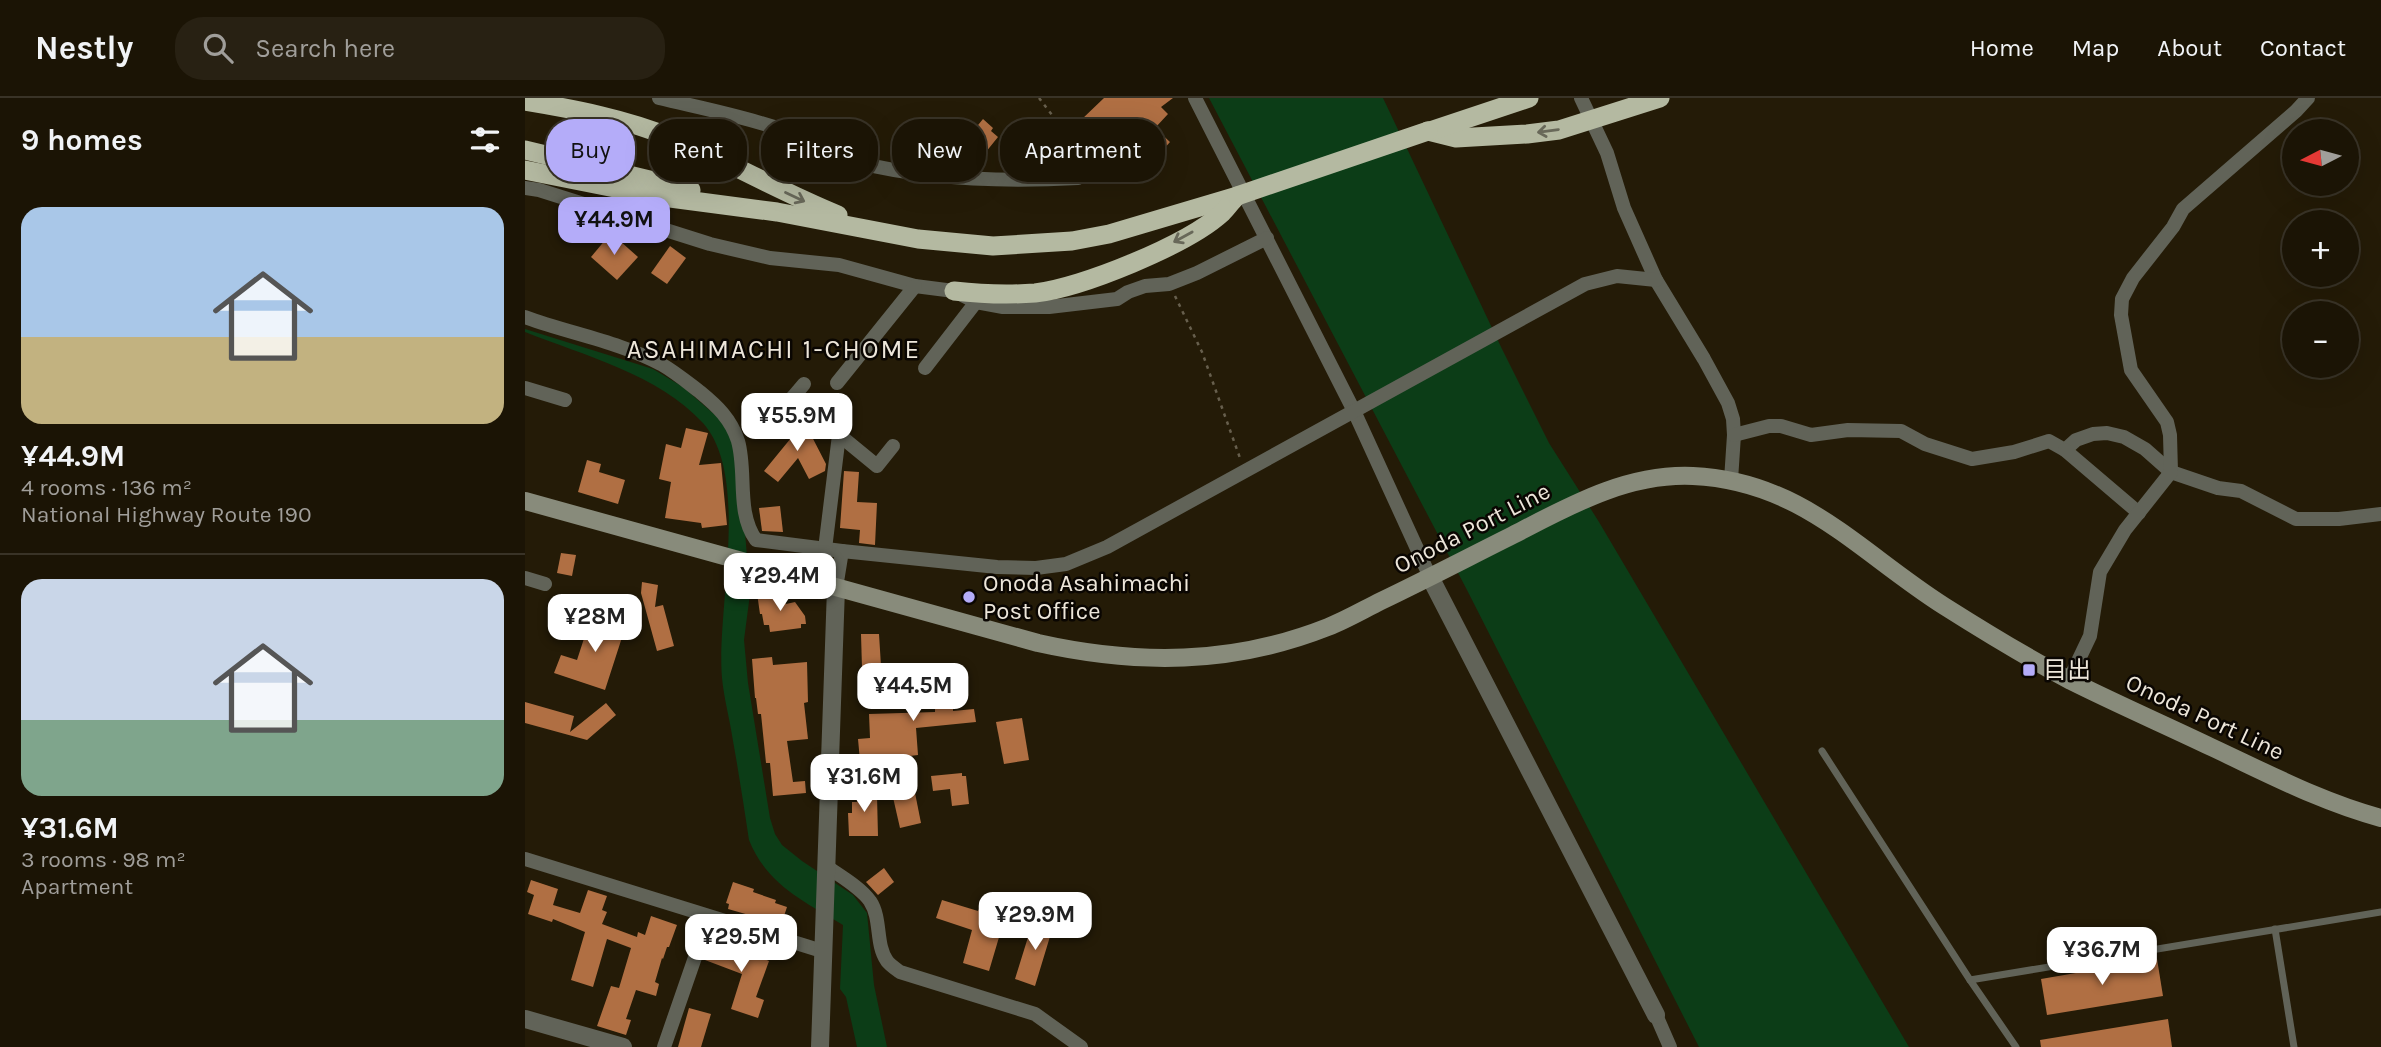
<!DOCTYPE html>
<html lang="en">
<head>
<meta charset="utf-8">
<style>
	:root { --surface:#1b1405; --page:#282113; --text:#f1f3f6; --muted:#a09e9a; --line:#393327; --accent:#b4acf9 }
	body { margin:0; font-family:Karla,"Noto Sans JP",sans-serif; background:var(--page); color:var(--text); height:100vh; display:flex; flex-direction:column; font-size:26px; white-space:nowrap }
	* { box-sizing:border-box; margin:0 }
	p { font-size:23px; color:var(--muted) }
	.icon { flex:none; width:38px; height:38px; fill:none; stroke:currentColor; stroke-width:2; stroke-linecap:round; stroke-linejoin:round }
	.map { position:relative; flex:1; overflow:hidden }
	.sheet { display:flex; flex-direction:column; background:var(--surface); width:525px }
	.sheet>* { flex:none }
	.hud { position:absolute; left:21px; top:21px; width:665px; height:63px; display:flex; gap:14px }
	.needle { width:46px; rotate:264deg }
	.buttons { position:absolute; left:1757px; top:21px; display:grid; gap:14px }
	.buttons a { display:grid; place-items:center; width:77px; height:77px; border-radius:50%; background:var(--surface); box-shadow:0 7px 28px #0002,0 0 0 2px var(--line); font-size:35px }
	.price { position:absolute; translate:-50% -60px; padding:0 16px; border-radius:14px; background:#fff; color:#222; font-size:23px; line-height:46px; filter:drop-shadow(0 2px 4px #0008) }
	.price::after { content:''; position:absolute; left:50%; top:42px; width:21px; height:16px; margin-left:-10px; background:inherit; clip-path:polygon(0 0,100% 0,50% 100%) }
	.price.on { background:var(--accent); color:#111 }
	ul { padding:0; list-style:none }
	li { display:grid; align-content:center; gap:14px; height:371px; padding:0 21px }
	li+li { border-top:2px solid var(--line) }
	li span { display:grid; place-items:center; height:217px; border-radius:21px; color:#555 }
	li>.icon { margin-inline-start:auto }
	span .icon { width:126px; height:126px; fill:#fffc; stroke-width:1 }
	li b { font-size:30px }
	h2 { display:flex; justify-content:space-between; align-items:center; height:84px; padding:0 21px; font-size:30px }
	.chip { padding:0 24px; border-radius:28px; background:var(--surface); box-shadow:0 7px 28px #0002,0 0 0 2px var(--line); font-size:24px; line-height:63px }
	.chip.on { background:var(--accent); color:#111 }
	header { display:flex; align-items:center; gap:42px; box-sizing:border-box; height:98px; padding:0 35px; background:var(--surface); border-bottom:2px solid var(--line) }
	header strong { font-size:33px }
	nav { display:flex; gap:38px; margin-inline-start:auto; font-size:24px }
	.search { width:490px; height:63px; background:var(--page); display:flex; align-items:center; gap:18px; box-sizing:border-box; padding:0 24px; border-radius:28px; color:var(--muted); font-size:26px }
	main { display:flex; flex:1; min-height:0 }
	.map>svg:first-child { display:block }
	.water { fill:#0c3d17 }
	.building { fill:#b06f43 }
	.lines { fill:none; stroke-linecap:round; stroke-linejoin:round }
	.path { stroke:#675f4d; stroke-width:2.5; stroke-dasharray:3.5 5; stroke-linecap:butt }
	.service { stroke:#616358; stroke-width:7 }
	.minor { stroke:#616358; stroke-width:14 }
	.tertiary { stroke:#616358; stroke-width:18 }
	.secondary { stroke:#888b7b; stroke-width:18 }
	.trunk { stroke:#b4b9a1; stroke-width:19 }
	.trunk-bridge { stroke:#b4b9a1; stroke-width:19 }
	.oneway { stroke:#686859 }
	.poi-dot { fill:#b4acf9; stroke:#0a0602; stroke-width:2.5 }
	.labels { text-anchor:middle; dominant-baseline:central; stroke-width:5; stroke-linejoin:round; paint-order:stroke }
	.street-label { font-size:24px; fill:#ede6da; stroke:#0a0602 }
	.poi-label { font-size:24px; fill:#ede6da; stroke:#0a0602; text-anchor:start }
	.neighbourhood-label { font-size:26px; letter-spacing:2px; fill:#ede6da; stroke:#0a0602 }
</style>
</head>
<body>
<header>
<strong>Nestly</strong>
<div class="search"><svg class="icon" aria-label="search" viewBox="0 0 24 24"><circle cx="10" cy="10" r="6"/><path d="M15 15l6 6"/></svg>Search here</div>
<nav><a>Home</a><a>Map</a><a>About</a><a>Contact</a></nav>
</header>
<main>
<section class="sheet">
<h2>9 homes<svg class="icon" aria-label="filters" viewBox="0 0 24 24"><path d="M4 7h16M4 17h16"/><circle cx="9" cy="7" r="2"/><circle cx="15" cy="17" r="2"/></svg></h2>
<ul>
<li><span style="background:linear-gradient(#a9c7e8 60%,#c2b280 0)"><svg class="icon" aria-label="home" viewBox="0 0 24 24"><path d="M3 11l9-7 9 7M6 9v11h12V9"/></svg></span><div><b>¥44.9M</b><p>4 rooms · 136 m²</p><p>National Highway Route 190</p></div></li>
<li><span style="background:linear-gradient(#c9d6e8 65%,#7fa58c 0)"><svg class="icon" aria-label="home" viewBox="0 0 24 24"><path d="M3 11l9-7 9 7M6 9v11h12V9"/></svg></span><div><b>¥31.6M</b><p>3 rooms · 98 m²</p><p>Apartment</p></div></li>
</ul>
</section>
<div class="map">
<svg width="1856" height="949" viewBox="0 0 1856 949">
	<rect width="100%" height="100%" fill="#241b07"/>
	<!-- water -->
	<g class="water">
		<path d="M684 0H858L977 251 1024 345 1074 424 1384 949H1174L942 492Z"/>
		<path d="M0 231 128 271 158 289 198 324 208 344 220 434 225 496 219 542 223 585 245 720 250 736 257 747 277 763 328 797 342 815 349 887 362 949H332L321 899 315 891 318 827C279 803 242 787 224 742 219 709 214 676 208 643 205 622 199 601 197 580 191 512 226 379 178 325 133 276 60 258 0 234Z"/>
	</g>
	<!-- building -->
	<g class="building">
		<path d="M579 0H648L636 9 643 16 630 30 645 44 629 62 627 60 598 70 593 55 614 48 585 21 571 36 556 22Z"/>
		<path d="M458 21 468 30 466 33 473 39 452 65 450 63 448 65 441 60 433 70 422 60 446 29 449 32Z"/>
		<path d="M520 31 549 60 540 71 533 65 529 70 522 63 514 72H510L496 59Z"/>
		<path d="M86 135 113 159 92 182 66 159Z"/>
		<path d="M145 148 161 160 142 186 126 175Z"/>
		<path d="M267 318 284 333 301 366 300 373 284 381 273 360 253 384 239 373 266 340 256 331Z"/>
		<path d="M161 330 183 335 174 367 196 365 202 427 177 430 176 425 140 420 146 384 134 381 141 346 156 350Z"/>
		<path d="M62 362 76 366 74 374 100 382 93 406 53 394Z"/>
		<path d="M319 373 334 374 332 404 352 405 350 447 334 445 335 432 315 430Z"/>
		<path d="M255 408 258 434 237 433 234 410Z"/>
		<path d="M36 455 51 457 47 478 32 475Z"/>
		<path d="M117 484 133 487 130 509 138 507 149 548 132 553 116 495Z"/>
		<path d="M232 495 246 496 247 500H260L261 506 270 504 280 518 281 526H276V530L245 534 244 527H239L237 516H235Z"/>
		<path d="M67 516 101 527 80 592 29 575 36 557 52 562Z"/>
		<path d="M336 536H354L356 568 337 570Z"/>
		<path d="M247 559 248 567 282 564 283 604 279 605 283 641 262 643 268 684 280 683 281 695 248 698 245 665H241L236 616H233L231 600H230L227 561Z"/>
		<path d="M411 569H429L428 613 449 611 451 624 391 630 393 657 360 661 359 657 351 658V662L335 663 333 641 345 640 344 616 410 614Z"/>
		<path d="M0 604 49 618 45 634 81 605 91 617 62 642 0 625Z"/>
		<path d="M497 620 504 662 479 666 471 624Z"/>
		<path d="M437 675V678H441L444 706 427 708 425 691 408 693 406 678Z"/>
		<path d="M389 690 396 725 375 730 367 695Z"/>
		<path d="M331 691H350V699L352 698 353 738H324L323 715H327V704H332Z"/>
		<path d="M359 770 369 784 353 797 341 784Z"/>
		<path d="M6 782 33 791 28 807 55 815 63 792 82 798 77 812 82 814 77 826 112 839 113 834 120 837 126 818 152 827 144 849H142L138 861 137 860 130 884 134 886 131 898 111 892 101 921 106 922 101 937 72 928 86 888 94 890 106 850 82 841 68 889 46 882 60 834 28 821 27 824 3 816 9 797 2 794Z"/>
		<path d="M208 784 229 791 228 794 251 802 250 805 262 809 255 830 237 824 238 821 203 811 204 806 201 805Z"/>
		<path d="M417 802 453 813 454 811 480 819 464 873 438 865 447 832 411 820Z"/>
		<path d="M514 817 530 822 510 888 490 881 504 836 509 837Z"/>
		<path d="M189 839 244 863 231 899 239 902 233 920 206 911 217 876 180 862Z"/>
		<path d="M1632 861 1638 898 1522 917 1516 881Z"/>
		<path d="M164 910 186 916 176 949H153Z"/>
		<path d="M1643 921 1647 949H1516L1515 942Z"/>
	</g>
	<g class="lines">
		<!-- path -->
		<g class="path">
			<path d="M514 0 557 56"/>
			<path d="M650 198 677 254 715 360"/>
		</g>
		<!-- service -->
		<g class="service">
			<path d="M1297 653 1445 882 1491 949"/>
			<path d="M1750 831 1769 949"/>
			<path d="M1445 882 1856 814"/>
		</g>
		<!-- minor -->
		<g class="minor">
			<path d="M134 0C176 10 218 18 258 32 282 41 305 57 331 64 402 82 479 84 553 80L566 68"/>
			<path d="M670 0 829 313 905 479"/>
			<path d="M1056 0 1082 55 1099 110 1131 182 1179 261 1203 305 1208 321 1209 337 1206 382"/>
			<path d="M0 90 14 92 185 146 245 160 314 167 390 188 429 193 451 204 478 209H524L592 201 603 194 620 188 644 186 672 175 742 140"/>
			<path d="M0 219C43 235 95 244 136 266 150 274 162 284 175 294 192 308 206 321 213 343 222 375 211 414 231 442L317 453"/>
			<path d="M400 270 451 204"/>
			<path d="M312 285 390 188"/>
			<path d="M0 290 40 302"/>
			<path d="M268 299 352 368 368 348"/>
			<path d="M246 325 279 286"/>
			<path d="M1209 337 1244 328H1256L1286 337 1323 332 1376 333 1400 346 1447 361 1489 354 1524 343 1540 352 1551 342 1568 336 1582 335 1599 339 1620 351 1646 374 1693 390 1716 393 1771 421H1814L1856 416"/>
			<path d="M1540 352 1614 415"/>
			<path d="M300 451 314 337"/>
			<path d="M0 480 20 486"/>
			<path d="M311 490 317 453 472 469 511 470 541 466 582 449 1060 186 1092 178 1131 182"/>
			<path d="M1544 582 1565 538 1575 474 1600 432 1646 374 1645 337 1642 324 1606 272 1596 217 1597 201 1608 180 1648 129 1658 111 1771 13 1783 0"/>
			<path d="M0 761 297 853"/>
			<path d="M301 768C315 778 335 789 345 803 357 821 350 846 362 863 365 867 371 871 375 874L510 916 556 949"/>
			<path d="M1131 917 1145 949"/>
			<path d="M139 949 184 819"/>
		</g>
		<!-- tertiary -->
		<g class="tertiary">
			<path d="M905 479 1131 917"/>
			<path d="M0 921 98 949"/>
			<path d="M295 949 311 490"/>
		</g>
		<!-- secondary -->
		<path class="secondary" d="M0 403 513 545C612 567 707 567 803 529 821 522 838 512 856 503 900 482 944 459 988 437 1044 408 1102 375 1168 378 1277 383 1334 454 1419 508 1460 534 1503 560 1546 583 1592 606 1640 627 1686 649 1742 675 1796 704 1856 720"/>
		<!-- trunk -->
		<g class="trunk">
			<path d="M0 3C49 11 101 21 147 40 203 63 256 94 313 117"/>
			<path d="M903 33 931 40 1002 36 1034 32 1135 0"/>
			<path d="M905 33 1004 0"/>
			<path d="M0 52 166 92"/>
			<path d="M0 72 130 98 252 114 393 141 468 148 547 143 584 136 712 98"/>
			<path d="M429 193C456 196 483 197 510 195 556 190 662 147 697 115 702 110 706 104 711 99"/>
		</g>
		<!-- trunk-bridge -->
		<path class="trunk-bridge" d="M712 98 903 33"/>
	</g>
	<!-- one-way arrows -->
	<defs><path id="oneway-shaft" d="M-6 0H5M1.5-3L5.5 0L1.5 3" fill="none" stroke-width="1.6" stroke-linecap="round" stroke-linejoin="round" transform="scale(1.75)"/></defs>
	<g class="oneway">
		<use href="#oneway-shaft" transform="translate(1023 33) rotate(172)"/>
		<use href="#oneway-shaft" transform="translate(270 99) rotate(25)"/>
		<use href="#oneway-shaft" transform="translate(658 139) rotate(151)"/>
	</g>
	<!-- markers -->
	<g class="poi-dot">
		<circle cx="444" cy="499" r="7"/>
		<rect x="1497" y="565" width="14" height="14" rx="3.5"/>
	</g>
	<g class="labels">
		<!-- street labels -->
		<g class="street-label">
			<text transform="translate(947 430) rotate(-27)">Onoda Port Line</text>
			<text transform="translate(1680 619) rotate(25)">Onoda Port Line</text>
		</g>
		<!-- poi labels -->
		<g class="poi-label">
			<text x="458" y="485">Onoda Asahimachi<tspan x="458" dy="28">Post Office</tspan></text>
			<text x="1518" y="572">目出</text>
		</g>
		<!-- neighbourhood labels -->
		<g class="neighbourhood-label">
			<text x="249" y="251">ASAHIMACHI 1-CHOME</text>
		</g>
	</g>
</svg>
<div class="buttons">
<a><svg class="needle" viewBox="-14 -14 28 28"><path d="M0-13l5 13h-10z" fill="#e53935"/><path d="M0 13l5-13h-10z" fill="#a09e9a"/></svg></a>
<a>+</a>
<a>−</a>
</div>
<b class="price on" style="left:89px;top:159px">¥44.9M</b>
<b class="price" style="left:272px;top:355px">¥55.9M</b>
<b class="price" style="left:255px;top:515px">¥29.4M</b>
<b class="price" style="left:70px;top:556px">¥28M</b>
<b class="price" style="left:388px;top:625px">¥44.5M</b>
<b class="price" style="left:339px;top:716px">¥31.6M</b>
<b class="price" style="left:510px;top:854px">¥29.9M</b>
<b class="price" style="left:216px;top:876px">¥29.5M</b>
<b class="price" style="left:1577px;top:889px">¥36.7M</b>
<div class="hud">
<a class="chip on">Buy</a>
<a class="chip">Rent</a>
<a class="chip">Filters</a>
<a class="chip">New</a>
<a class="chip">Apartment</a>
</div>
</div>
</main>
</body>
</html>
